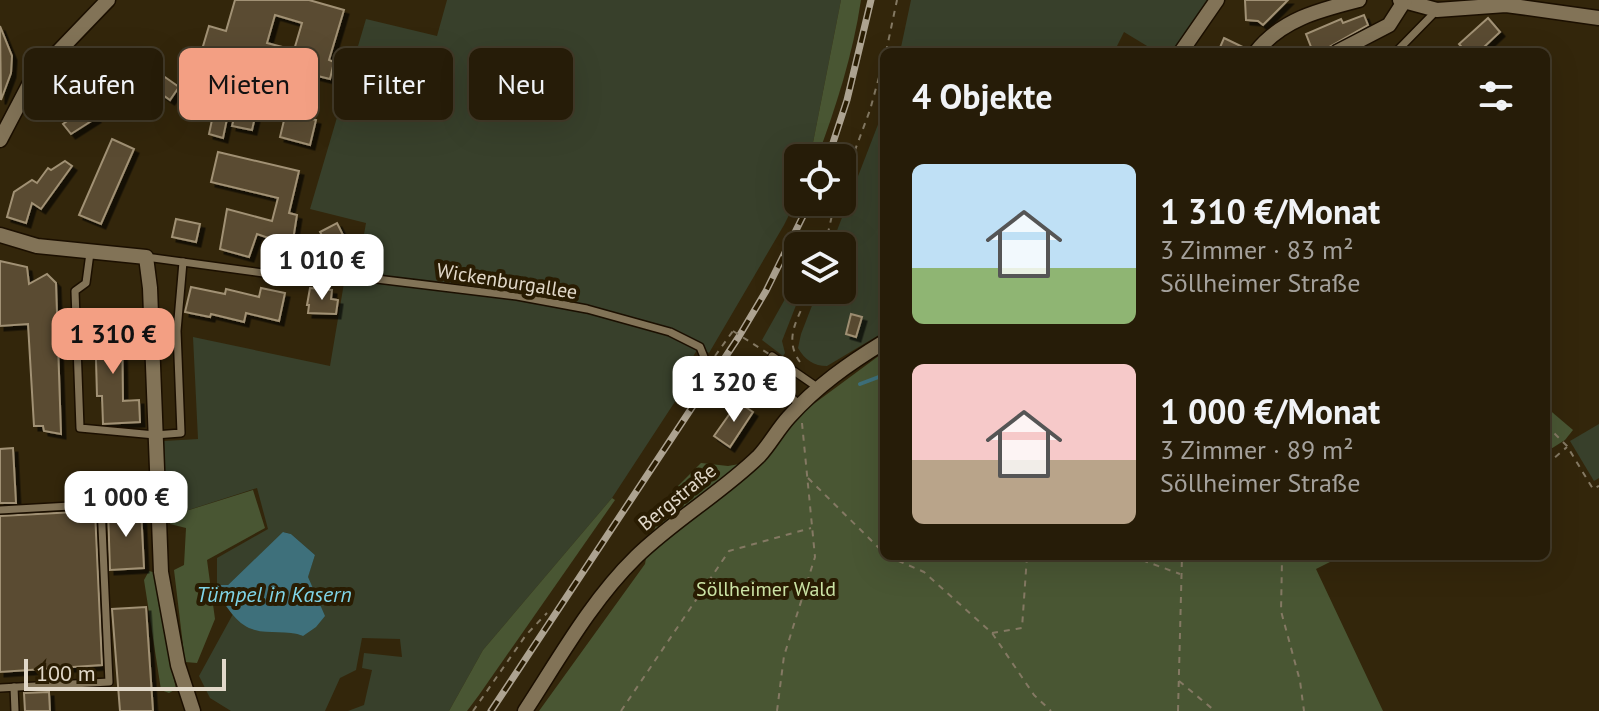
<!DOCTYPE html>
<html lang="de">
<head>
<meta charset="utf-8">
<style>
	:root { --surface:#261c08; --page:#2e2512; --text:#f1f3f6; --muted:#a4a19c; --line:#423a29; --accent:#f39f83 }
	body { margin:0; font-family:"PT Sans",sans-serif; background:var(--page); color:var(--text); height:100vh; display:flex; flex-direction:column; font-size:30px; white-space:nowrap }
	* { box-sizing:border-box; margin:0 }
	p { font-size:26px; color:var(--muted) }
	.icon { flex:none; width:44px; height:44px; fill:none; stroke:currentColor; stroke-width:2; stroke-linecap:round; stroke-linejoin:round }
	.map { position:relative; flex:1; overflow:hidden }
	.sheet { position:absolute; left:880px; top:48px; width:670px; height:512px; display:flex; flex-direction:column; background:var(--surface); border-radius:12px; box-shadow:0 8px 32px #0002,0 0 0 2px var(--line) }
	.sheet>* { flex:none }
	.hud { position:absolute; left:24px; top:48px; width:736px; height:72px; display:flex; gap:16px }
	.controls { position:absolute; left:784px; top:144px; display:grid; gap:16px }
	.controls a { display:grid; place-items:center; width:72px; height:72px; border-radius:12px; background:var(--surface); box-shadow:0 8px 32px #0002,0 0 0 2px var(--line); font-size:40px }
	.scale { position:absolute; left:24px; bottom:20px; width:202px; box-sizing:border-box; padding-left:8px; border:4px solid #e1d8c9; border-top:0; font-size:22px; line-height:28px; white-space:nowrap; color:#e1d8c9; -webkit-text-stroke:6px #291c02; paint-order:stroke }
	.price { position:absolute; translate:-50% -68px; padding:0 18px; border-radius:16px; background:#fff; color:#222; font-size:26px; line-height:52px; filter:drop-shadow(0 2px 4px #0008) }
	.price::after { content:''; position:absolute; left:50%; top:48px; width:24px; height:18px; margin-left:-12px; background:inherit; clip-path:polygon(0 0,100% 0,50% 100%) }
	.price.selected { background:var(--accent); color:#111 }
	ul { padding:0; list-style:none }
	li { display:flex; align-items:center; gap:24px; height:200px; padding:0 32px }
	li span { display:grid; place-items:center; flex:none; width:224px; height:160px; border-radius:12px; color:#555 }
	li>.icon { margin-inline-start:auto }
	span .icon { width:96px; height:96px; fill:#fffc; stroke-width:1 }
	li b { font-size:34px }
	h2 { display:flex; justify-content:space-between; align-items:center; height:96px; padding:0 32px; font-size:34px }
	.chip { padding:0 28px; border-radius:12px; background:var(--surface); box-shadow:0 8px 32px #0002,0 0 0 2px var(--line); font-size:28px; line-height:72px }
	.chip.selected { background:var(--accent); color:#111 }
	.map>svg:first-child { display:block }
	.green { fill:#38402b }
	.forest { fill:#495633 }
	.water { fill:#3e707b }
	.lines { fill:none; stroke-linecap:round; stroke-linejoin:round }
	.stream { stroke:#3e707b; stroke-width:4 }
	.building { fill:#5a4b30; stroke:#a19174; stroke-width:2; fill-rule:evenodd; filter:url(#shadow) }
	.lane-casing { stroke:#1b0f00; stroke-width:10 }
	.street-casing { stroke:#1b0f00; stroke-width:17 }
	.path { stroke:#847963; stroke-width:2; stroke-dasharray:6 6; stroke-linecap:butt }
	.lane { stroke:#827357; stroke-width:7 }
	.street { stroke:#827357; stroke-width:14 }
	.rail-casing { stroke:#ada391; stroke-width:7 }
	.rail { stroke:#291c02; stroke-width:4; stroke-dasharray:12; stroke-linecap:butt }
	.path-bridge { stroke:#847963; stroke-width:2; stroke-dasharray:6 6; stroke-linecap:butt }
	.labels { text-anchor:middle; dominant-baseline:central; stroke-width:8; stroke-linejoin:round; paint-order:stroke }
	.street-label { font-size:20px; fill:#e1d8c9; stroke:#291c02 }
	.park-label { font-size:20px; fill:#cbe3a5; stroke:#291c02 }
	.water-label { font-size:22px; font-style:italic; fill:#7fd4e7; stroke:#291c02 }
</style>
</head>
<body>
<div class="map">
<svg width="1599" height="711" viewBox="0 0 1599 711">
	<defs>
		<filter id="shadow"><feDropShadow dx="4.5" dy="4.5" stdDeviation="0" flood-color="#0009"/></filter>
	</defs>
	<rect width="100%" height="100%" fill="#33260b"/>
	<!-- green -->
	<g class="green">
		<path d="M447 0H841L810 158H798V197L784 225 709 353 698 348 687 367 678 397 612 498 483 650 449 711H348L364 705 372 670 362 668 364 653 402 657 400 639 362 638 356 670 340 678 325 711H231L210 698 199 676 233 614C260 641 274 624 303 636L308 576 315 555 291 534 284 532 228 585H217V558L268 529 257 488 170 516 166 511 164 441 198 439 193 337 330 366 344 283 355 285 366 223 310 209 366 19 437 36Z"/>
		<path d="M911 0H1210L1177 52H1157L1124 32 1114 52H900Z"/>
		<path d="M884 109V332L827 366C814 366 805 360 798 348L801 334 818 290H842V246H831Z"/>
		<path d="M798 276V290H802L782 341 785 353 783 356 762 340Z"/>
		<path d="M1599 424V478L1594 481 1570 441Z"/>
	</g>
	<!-- forest -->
	<g class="forest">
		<path d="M841 0H861C853 54 836 107 817 158H810Z"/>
		<path d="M884 352V556H1342L1316 569 1383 711H539L645 564 652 524 669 495 701 463 728 466 762 460 796 417Z"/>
		<path d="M1546 407 1573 430 1565 440 1546 452Z"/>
		<path d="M253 490 265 528 207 560 215 619 197 663 185 662 174 570 184 565 186 528 170 524V516Z"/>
		<path d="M612 498 615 500 479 695 467 711H449L483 650Z"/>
		<path d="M149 571 157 573 164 632 176 689 169 693 161 690 144 580Z"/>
	</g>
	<!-- water -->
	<path class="water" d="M283 532 291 534 315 555 308 577 325 616 316 627 303 636C287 629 268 635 252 629 236 624 226 605 216 592L217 585H228Z"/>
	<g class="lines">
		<!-- stream -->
		<path class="stream" d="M860 384 884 375"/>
	</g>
	<!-- building -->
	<g class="building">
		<path d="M235 0H309L344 10 329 60 334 62 330 79 293 70 286 99 261 93 268 63 234 54 226 83 200 75 204 64 198 63 209 26 226 31ZM275 15 302 23 294 50 267 43Z"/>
		<path d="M1245 0H1288L1263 25 1258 21 1246 20Z"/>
		<path d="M1364 15 1368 25 1329 47 1313 52 1306 34 1341 19 1343 23Z"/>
		<path d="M1488 18 1500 32 1485 46 1490 52H1466L1459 44Z"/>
		<path d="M0 26 12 56 11 73 1 100Z"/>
		<path d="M1224 38 1247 49 1246 52H1218Z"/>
		<path d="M162 75 179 87 170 100 153 88Z"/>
		<path d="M82 99 96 118 71 134 63 124 70 119 65 112Z"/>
		<path d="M239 99 258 104 252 130 232 126Z"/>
		<path d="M286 112 316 120 310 145 280 137Z"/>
		<path d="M213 115 227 119 223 138 209 134Z"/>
		<path d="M112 139 134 149 101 224 79 215Z"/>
		<path d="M218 152 299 171 289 213 297 215 292 246 257 234 249 257 220 249 227 209 272 221 278 198 211 182Z"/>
		<path d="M65 161 72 166 41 209 32 203 26 223 7 217 14 192 32 180 37 183 48 168 51 170Z"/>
		<path d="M176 219 200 224 196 242 172 237Z"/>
		<path d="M337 223 348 245 347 261 329 260 330 249 320 232Z"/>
		<path d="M0 261 27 267 29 284 47 274 56 283 61 434 44 431 43 426H34L28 324 0 326Z"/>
		<path d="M191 287 225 294 226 289 259 297 261 288 285 293 279 321 246 313 244 322 211 314 210 317 185 312Z"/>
		<path d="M310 288 332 290 331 299 338 300 336 314 308 313 309 305H307Z"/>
		<path d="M851 314 862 317 856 337 846 334Z"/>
		<path d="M122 322 123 401 139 400 140 422 103 424 102 396H97L95 323Z"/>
		<path d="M738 402 753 412 730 447 714 436Z"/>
		<path d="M13 448 16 503H0V449Z"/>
		<path d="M141 509 144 568 110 570 108 510Z"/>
		<path d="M95 511 102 665 0 672V516Z"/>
		<path d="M146 607 153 711H120L112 609Z"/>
		<path d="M49 692 50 711H25L24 693Z"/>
	</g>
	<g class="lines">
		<!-- lane casing -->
		<g class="lane-casing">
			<g id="lane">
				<path d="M1396 52 1437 10"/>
				<path d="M90 253 86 283 75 291 80 428 155 435 181 433 177 331 183 262"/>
				<path d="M146 257 292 277 352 276 517 296 587 309 670 332 700 347 706 362"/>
				<path d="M772 356 817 387"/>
				<path d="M751 377 781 388 800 405"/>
				<path d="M0 510 141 502 157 492"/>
				<path d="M14 687 15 711"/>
				<path d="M0 688 109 682 101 505"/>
			</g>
		</g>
		<!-- street casing -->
		<g class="street-casing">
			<g id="street">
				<path d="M1400 0 1437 10 1506 5 1599 18"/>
				<path d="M1181 52 1217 0"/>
				<path d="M1256 52C1282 19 1320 10 1359 0"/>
				<path d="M1337 52 1389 25 1405 0"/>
				<path d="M0 140 32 79 108 0"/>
				<path d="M0 235 37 246 146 257 150 288 161 572 178 665 193 711"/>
				<path d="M525 711C559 659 591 601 636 557 674 520 721 493 759 456 770 444 778 429 789 417 817 386 848 364 884 342"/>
			</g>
		</g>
		<!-- path -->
		<g class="path">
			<path d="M886 52 897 0"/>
			<path d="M842 185 870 110 884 59"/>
			<path d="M825 246 835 202"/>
			<path d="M715 356 733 331"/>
			<path d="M800 362C782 337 800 316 810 290"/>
			<path d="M733 376H742"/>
			<path d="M1546 425 1567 446 1593 489 1599 486"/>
			<path d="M1546 465 1567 447"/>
			<path d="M808 478 884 553"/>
			<path d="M887 556 924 572 992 633 1034 695 1051 711"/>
			<path d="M1131 556 1180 574"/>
			<path d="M1288 556 1282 561 1281 611 1300 681 1304 711"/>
			<path d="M992 633 1022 628 1027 556"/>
			<path d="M1179 681 1215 711"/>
			<path d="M473 711 526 635 547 613"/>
			<path d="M621 711 729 551 811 528"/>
			<path d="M777 711 784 656 815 557 802 423"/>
			<path d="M1178 711 1182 556"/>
		</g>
		<!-- lane -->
		<use href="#lane" class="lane"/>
		<!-- street -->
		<use href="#street" class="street"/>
		<!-- rail casing -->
		<g class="rail-casing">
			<g id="rail">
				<path d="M828 158 847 100 871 0"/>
				<path d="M491 711 738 338 766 291 810 202"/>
			</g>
		</g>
		<!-- rail -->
		<use href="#rail" class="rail"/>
		<!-- path-bridge -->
		<path class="path-bridge" d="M733 331 772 356"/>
	</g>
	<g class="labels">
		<!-- street labels -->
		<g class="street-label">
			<text transform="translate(507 281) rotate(9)">Wickenburgallee</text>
			<text transform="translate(677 497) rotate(-39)">Bergstraße</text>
		</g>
		<!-- park labels -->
		<g class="park-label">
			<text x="766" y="589">Söllheimer Wald</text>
		</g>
		<!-- water labels -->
		<g class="water-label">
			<text x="274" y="594">Tümpel in Kasern</text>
		</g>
	</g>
</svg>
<div class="controls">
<a><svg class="icon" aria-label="locate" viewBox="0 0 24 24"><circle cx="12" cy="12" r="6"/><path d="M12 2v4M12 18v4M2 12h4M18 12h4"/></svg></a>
<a><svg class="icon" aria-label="layers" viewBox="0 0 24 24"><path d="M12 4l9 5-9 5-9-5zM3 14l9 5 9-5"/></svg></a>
</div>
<div class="scale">100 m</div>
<b class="price" style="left:322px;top:302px">1 010 €</b>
<b class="price selected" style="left:113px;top:376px">1 310 €</b>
<b class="price" style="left:734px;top:424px">1 320 €</b>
<b class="price" style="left:126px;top:539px">1 000 €</b>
<div class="hud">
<a class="chip">Kaufen</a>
<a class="chip selected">Mieten</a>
<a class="chip">Filter</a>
<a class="chip">Neu</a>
</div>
<section class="sheet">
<h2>4 Objekte<svg class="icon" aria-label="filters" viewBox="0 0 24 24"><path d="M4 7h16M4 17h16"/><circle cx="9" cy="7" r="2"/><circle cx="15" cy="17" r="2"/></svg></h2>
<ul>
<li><span style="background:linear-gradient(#bfe0f5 65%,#8fb573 0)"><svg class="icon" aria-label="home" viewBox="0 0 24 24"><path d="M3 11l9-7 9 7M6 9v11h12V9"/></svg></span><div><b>1 310 €/Monat</b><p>3 Zimmer · 83 m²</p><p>Söllheimer Straße</p></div></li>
<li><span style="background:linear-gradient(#f6c9c9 60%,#b9a48a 0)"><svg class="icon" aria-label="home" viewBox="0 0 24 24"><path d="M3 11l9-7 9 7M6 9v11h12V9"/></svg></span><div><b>1 000 €/Monat</b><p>3 Zimmer · 89 m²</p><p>Söllheimer Straße</p></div></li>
</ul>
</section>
</div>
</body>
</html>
